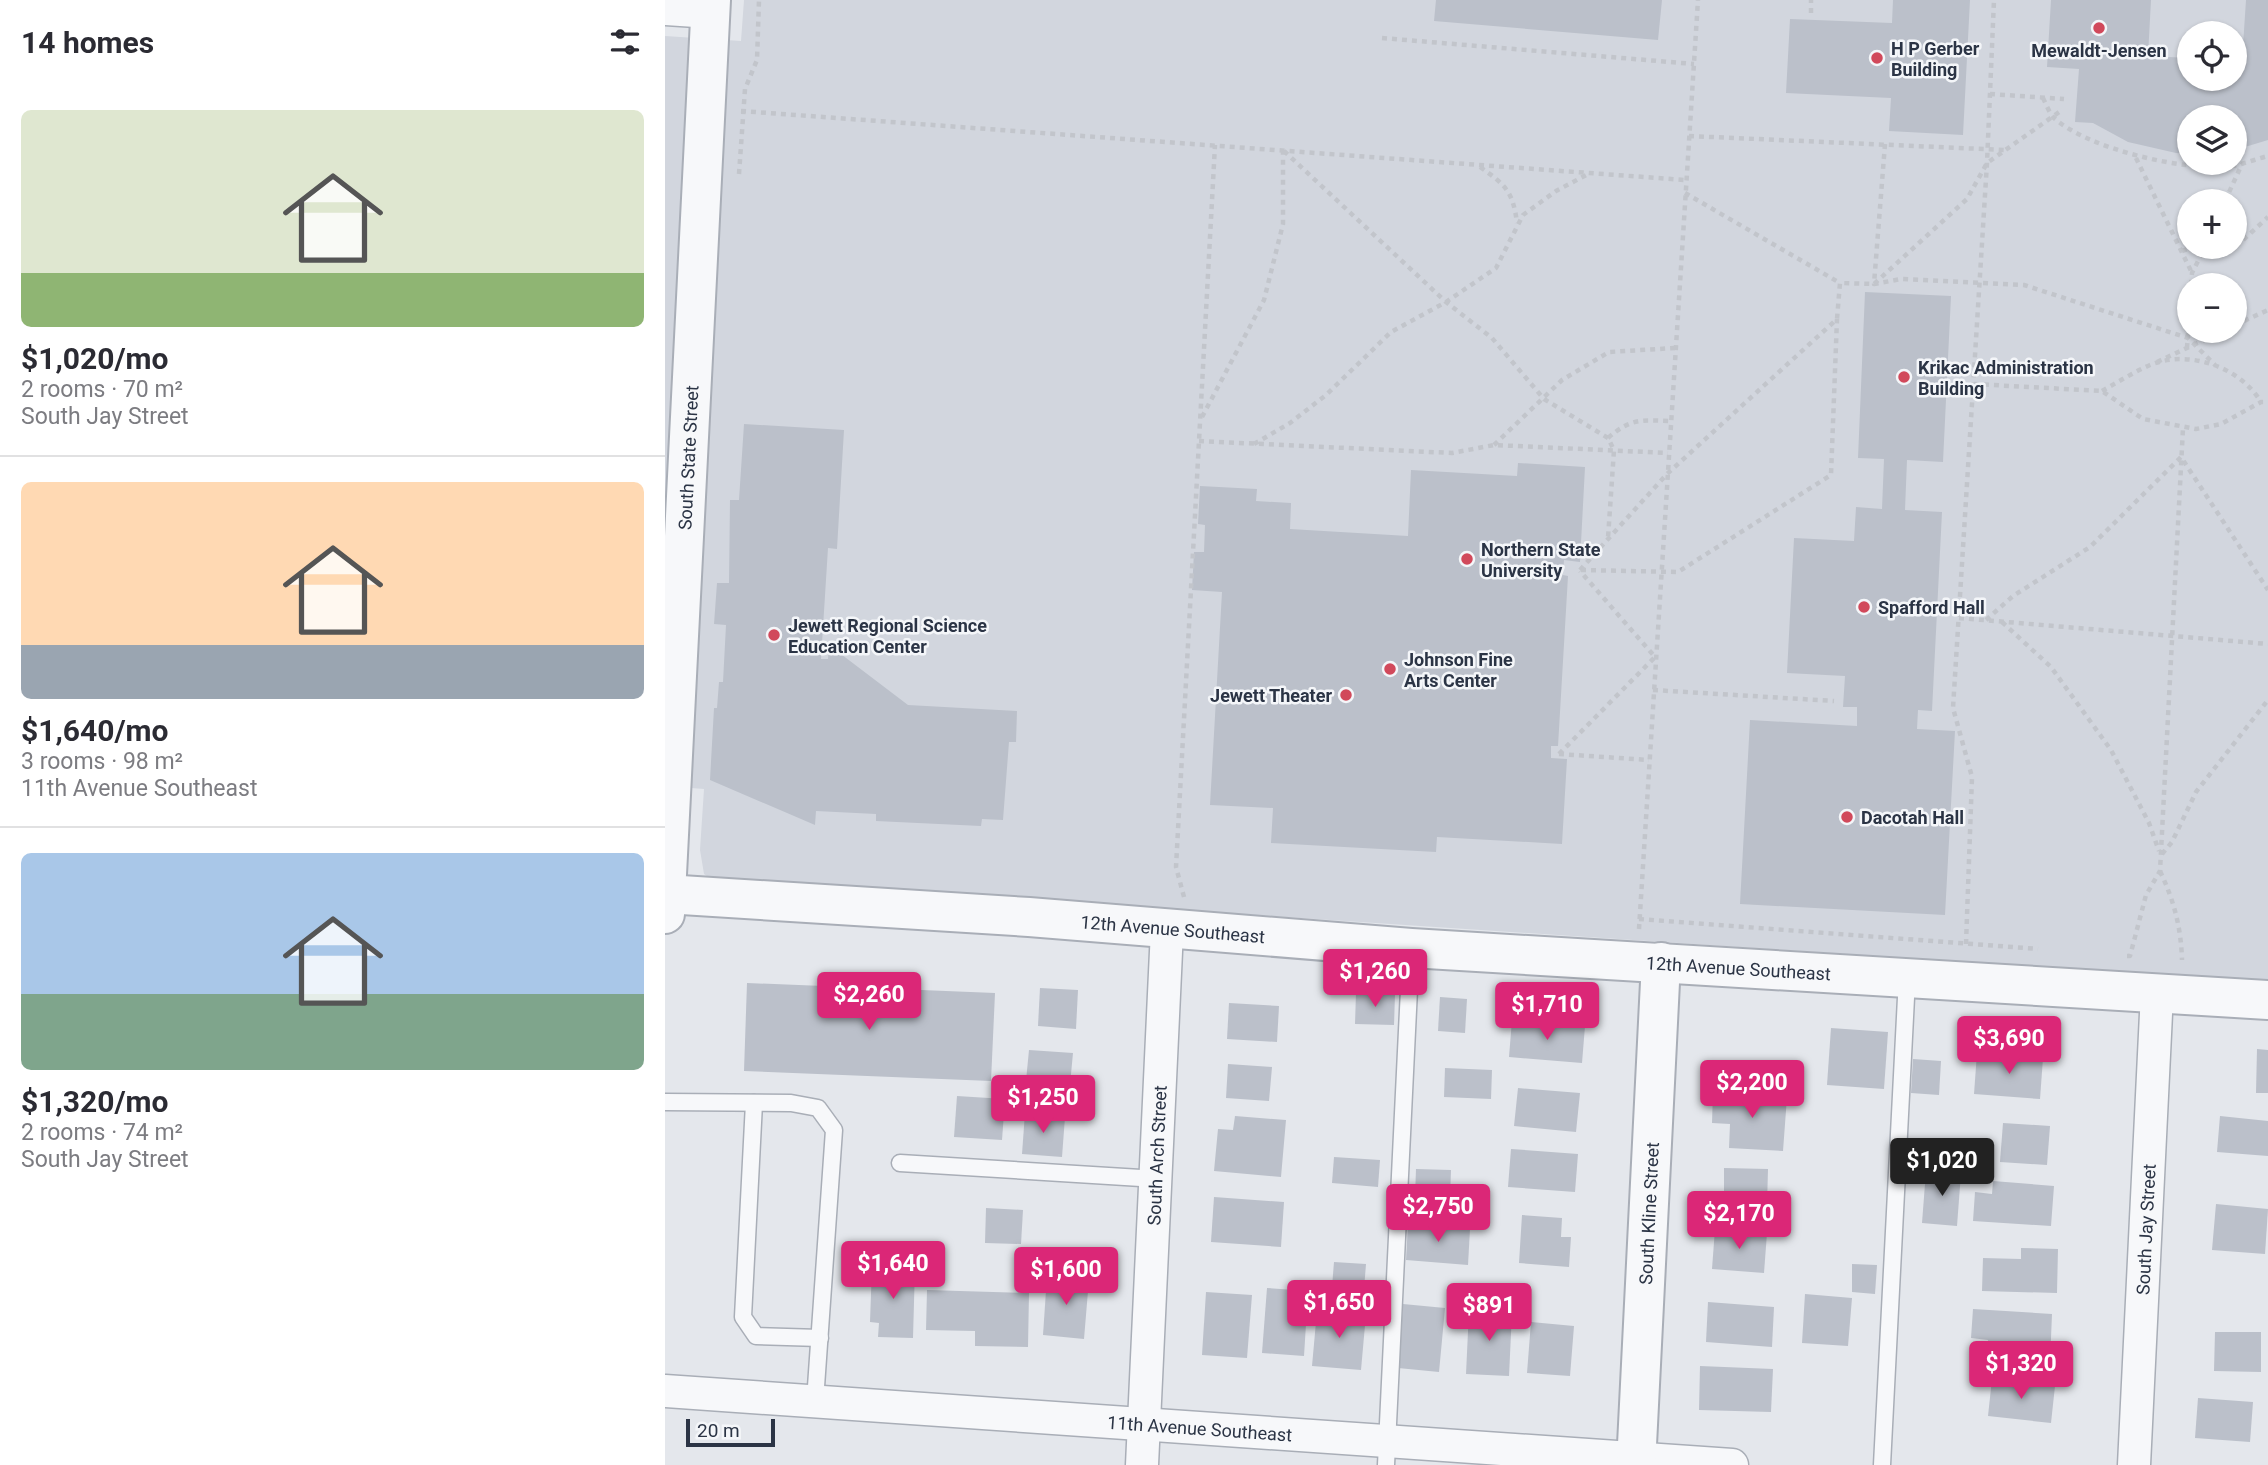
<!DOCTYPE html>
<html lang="en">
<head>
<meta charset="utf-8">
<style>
	:root { --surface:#fff; --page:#f2f2f3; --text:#2b2b33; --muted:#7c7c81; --line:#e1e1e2; --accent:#db2777 }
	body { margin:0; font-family:Roboto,sans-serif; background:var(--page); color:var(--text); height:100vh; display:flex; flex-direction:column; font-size:26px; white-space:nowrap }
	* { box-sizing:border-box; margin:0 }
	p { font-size:23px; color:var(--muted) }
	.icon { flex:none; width:38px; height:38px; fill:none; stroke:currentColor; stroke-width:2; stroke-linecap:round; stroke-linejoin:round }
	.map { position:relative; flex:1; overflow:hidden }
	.sheet { display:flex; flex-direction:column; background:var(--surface); width:665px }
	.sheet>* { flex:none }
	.tools { position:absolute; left:1512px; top:21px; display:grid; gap:14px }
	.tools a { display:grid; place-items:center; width:70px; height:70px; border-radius:50%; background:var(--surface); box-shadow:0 2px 5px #0004; font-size:35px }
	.scale { position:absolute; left:21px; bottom:18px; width:89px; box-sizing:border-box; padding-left:7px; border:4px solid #2b3445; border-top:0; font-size:19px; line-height:24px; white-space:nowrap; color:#2b3445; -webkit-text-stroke:5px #f4f6f9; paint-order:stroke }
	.price { position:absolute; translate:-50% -60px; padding:0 16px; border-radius:7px; background:var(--accent); color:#fff; font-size:23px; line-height:46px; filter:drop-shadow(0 2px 4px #0008) }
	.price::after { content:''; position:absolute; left:50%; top:42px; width:21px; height:16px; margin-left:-10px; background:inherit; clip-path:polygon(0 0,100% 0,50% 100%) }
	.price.active { background:#222; color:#fff }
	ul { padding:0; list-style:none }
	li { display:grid; align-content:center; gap:14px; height:371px; padding:0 21px }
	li+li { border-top:2px solid var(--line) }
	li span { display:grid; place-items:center; height:217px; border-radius:10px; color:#555 }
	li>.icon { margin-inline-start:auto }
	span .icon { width:126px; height:126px; fill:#fffc; stroke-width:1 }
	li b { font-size:30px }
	h2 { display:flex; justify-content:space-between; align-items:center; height:84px; padding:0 21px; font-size:30px }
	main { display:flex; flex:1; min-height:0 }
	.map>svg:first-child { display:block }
	.built { fill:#d2d6de; fill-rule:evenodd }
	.building { fill:#bbc0ca }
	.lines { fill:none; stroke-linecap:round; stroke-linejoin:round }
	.service-casing { stroke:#a9aeb7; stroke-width:19 }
	.minor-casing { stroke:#a9aeb7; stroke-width:35 }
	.tertiary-casing { stroke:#a9aeb7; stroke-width:42 }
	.path { stroke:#c2c5cb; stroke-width:4.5; stroke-dasharray:5 5; stroke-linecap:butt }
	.service { stroke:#f7f8fa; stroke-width:16 }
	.minor { stroke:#f7f8fa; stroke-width:32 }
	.tertiary { stroke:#f7f8fa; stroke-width:38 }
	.poi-dot { fill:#d1495b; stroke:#f4f6f9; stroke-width:2.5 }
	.labels { text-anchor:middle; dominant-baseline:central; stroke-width:5; stroke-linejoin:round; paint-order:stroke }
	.poi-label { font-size:18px; font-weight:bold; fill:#2b3445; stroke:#f4f6f9; text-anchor:start }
	.street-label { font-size:18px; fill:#2b3445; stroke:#f4f6f9 }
</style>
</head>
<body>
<main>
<section class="sheet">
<h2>14 homes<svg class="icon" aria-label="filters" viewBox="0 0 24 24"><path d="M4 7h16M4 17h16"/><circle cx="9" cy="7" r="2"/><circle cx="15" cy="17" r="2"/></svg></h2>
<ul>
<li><span style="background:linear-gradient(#dfe7d0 75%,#8fb573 0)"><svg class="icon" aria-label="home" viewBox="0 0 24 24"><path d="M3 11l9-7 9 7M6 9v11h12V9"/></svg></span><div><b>$1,020/mo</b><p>2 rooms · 70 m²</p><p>South Jay Street</p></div></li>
<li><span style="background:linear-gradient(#ffd9b3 75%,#9aa5b1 0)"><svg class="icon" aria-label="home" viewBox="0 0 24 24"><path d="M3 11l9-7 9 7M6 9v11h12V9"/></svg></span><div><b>$1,640/mo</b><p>3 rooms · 98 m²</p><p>11th Avenue Southeast</p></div></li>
<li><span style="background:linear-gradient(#a9c7e8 65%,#7fa58c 0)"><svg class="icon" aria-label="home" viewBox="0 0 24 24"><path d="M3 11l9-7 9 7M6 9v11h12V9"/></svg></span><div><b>$1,320/mo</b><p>2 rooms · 74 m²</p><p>South Jay Street</p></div></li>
</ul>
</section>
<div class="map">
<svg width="1603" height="1465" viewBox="0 0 1603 1465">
	<rect width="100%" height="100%" fill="#e4e7ec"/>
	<!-- built -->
	<path class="built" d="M79 0H1603V982L288 895 55 885 39 874 35 850 39 789 0 786V36L76 41ZM1524 33H1570V79H1524ZM1524 117H1570V163H1524ZM1524 201H1570V247H1524ZM1524 285H1570V331H1524Z"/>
	<!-- building -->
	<g class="building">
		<path d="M771 0H997L993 40 769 21Z"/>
		<path d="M1228 0H1305L1298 135 1224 131 1226 98 1121 93 1125 19 1227 23Z"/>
		<path d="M1386 0H1486L1483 56 1524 58V79H1570V61H1577L1581 0H1603V140L1570 150V117H1524V154L1511 153 1463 142 1428 123 1410 122 1414 69 1382 67Z"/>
		<path d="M1200 292 1286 296 1278 462 1242 460 1240 510 1277 512 1267 711 1253 710 1252 729 1290 731 1280 915 1075 904 1085 720 1192 726V707H1178L1180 676 1122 673 1129 538 1189 541 1191 507 1217 509 1219 459 1193 458Z"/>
		<path d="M79 424 179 430 172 549 163 548 156 659H163L164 645 243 705 352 711 351 742H344L338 820 317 819 316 826 211 821V814L151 811 150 825 45 780 49 708H52L54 682H58L61 625 49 624 52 583H64L65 500H74Z"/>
		<path d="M853 463 920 467 915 562 899 560 898 575 903 576 893 746H886V758L902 759 897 844 772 837 771 852 606 843 608 808 545 805 557 592 527 590 529 552H539L540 525 533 524 535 486 592 489 591 501 626 503 625 529 743 536 746 470 852 476Z"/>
		<path d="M82 983 330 993 326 1081 79 1071Z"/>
		<path d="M375 988 413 990 411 1029 373 1026Z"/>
		<path d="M691 993 730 994 729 1025 690 1024Z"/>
		<path d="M775 997 802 999 800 1033 773 1031Z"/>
		<path d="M564 1003 614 1006 612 1042 562 1039Z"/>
		<path d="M847 1020 920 1026 917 1063 844 1057Z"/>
		<path d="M1166 1028 1223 1032 1219 1089 1162 1085Z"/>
		<path d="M1592 1049 1603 1050V1093H1591Z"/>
		<path d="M364 1050 408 1053 404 1095 360 1091Z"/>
		<path d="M1312 1053 1378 1058 1375 1099 1309 1094Z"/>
		<path d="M1248 1059 1276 1061 1274 1095 1246 1093Z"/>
		<path d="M563 1064 607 1067 604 1101 561 1098Z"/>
		<path d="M780 1068 827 1070 826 1099 779 1097Z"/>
		<path d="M853 1088 915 1093 911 1132 849 1126Z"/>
		<path d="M1048 1092 1122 1097 1118 1151 1064 1148 1065 1124 1047 1123Z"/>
		<path d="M292 1096 340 1099 337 1140 289 1137Z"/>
		<path d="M360 1113 400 1117 397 1157 357 1154Z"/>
		<path d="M570 1116 621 1120 616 1177 549 1171 553 1129 568 1130Z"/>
		<path d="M1555 1116 1603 1121V1156L1552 1152Z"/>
		<path d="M1338 1123 1385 1126 1382 1165 1335 1162Z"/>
		<path d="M846 1149 913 1154 910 1192 843 1187Z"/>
		<path d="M669 1157 715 1160 713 1187 667 1183Z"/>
		<path d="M1059 1168 1103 1169 1102 1205 1059 1204Z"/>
		<path d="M751 1169 786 1170 785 1197H750Z"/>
		<path d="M1261 1171 1296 1173 1292 1226 1257 1223Z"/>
		<path d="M1328 1181 1389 1186 1386 1226 1308 1221 1310 1192 1327 1194Z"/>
		<path d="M549 1197 619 1202 616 1247 546 1242Z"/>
		<path d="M1551 1204 1603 1209 1600 1254 1547 1250Z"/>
		<path d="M321 1208 358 1210 356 1244 320 1243Z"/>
		<path d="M857 1215 897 1218 896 1237H906L904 1267 854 1263Z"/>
		<path d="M743 1224 805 1229 803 1265 741 1260Z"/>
		<path d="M1050 1229 1102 1233 1099 1273 1047 1269Z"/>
		<path d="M1356 1248 1393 1249 1392 1293 1317 1291 1318 1258 1356 1259Z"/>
		<path d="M669 1262 701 1264 699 1289 667 1287Z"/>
		<path d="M1187 1264 1212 1265 1210 1294 1187 1292Z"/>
		<path d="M207 1266 250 1267 248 1338 213 1337 214 1323 205 1322Z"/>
		<path d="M382 1276 424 1279 419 1339 378 1335Z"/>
		<path d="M602 1288 643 1291 639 1356 597 1353Z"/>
		<path d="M262 1290 364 1293 363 1347 310 1346V1331L261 1330Z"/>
		<path d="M541 1292 587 1295 582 1358 537 1355Z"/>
		<path d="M1140 1294 1187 1298 1183 1346 1137 1343Z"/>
		<path d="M1043 1302 1109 1307 1107 1347 1041 1342Z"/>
		<path d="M738 1304 780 1308 774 1372 733 1368Z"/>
		<path d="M1308 1309 1387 1314 1385 1362 1321 1358 1323 1340 1306 1338Z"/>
		<path d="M804 1310 847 1312 844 1376 801 1374Z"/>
		<path d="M652 1311 701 1314 696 1370 647 1366Z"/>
		<path d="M866 1322 909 1326 905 1376 862 1373Z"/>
		<path d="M1550 1332H1596V1372L1549 1371Z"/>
		<path d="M1035 1366 1108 1369 1106 1412 1034 1410Z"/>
		<path d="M1327 1379 1390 1386 1386 1423 1323 1416Z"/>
		<path d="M1533 1398 1588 1402 1585 1442 1530 1438Z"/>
	</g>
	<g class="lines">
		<!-- service casing -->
		<g class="service-casing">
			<g id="service">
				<path d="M0 1102 126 1103 153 1108 169 1130 150 1401"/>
				<path d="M89 1103 78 1317 91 1336 155 1338"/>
				<path d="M235 1163 492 1179"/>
				<path d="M721 1465 746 948"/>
				<path d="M1217 1465 1242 978"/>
			</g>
		</g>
		<!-- minor casing -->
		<g class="minor-casing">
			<g id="minor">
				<path d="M0 9 46 12"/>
				<path id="s1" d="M0 1391 1067 1465"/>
				<path id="s2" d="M477 1465 502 930"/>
				<path id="s3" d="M1469 1465 1492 993"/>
			</g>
		</g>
		<!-- tertiary casing -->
		<g class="tertiary-casing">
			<g id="tertiary">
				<path id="s4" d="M0 894 364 917 746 948 1603 1000"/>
				<path id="s5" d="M0 914 46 0"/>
				<path id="s6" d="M971 1465 996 962"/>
			</g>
		</g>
		<!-- path -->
		<g class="path">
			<path d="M1146 13V0"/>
			<path d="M717 38 1029 64"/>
			<path d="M1325 94 1399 99"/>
			<path d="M1378 98C1381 104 1384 112 1388 117 1422 149 1521 172 1567 166 1579 164 1591 159 1603 156"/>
			<path d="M76 111 1020 180"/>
			<path d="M1024 136 1340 150"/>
			<path d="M1220 144 1209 284 1236 279 1359 285 1523 338 1550 365"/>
			<path d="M619 151 781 302 827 338 879 399 943 438 949 450 943 538"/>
			<path d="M1471 158 1527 273"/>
			<path d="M815 167C841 185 848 192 852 223"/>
			<path d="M74 174 80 89 92 60 94 0"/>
			<path d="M1020 193 1175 283"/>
			<path d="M1560 201 1577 164"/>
			<path d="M1570 245 1575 243 1603 217"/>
			<path d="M1517 251 1529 247"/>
			<path d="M1538 252 1561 247"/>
			<path d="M1526 285 1527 273 1540 247"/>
			<path d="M1570 325 1603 310"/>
			<path d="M1522 348 1524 318"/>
			<path d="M1492 362 1558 331"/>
			<path d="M1309 384 1437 391 1478 419 1531 429 1556 424 1596 402H1603"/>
			<path d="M1437 391C1453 382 1469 372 1485 365 1524 349 1575 367 1596 402"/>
			<path d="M537 417 599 300 618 224V150"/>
			<path d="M943 438C966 418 976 420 1005 421"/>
			<path d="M534 441 787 453 829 445 1003 453"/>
			<path d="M589 444 625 423 661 395 726 332 781 302 831 268 858 215 891 191 925 173"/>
			<path d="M829 445 897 380 944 352 1010 348"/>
			<path d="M915 570 1002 474 1172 319 1175 283 1209 284 1302 199 1322 163 1397 110"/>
			<path d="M916 570 1013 572 1166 475 1172 319"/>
			<path d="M1294 618 1603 644"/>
			<path d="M1321 620 1348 596 1425 547 1516 457 1603 590"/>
			<path d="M1337 622 1386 667 1446 750 1484 823 1494 851"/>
			<path d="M988 690 1169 701"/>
			<path d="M894 754 990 657 915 571"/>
			<path d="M894 754 984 760"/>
			<path d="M1497 854 1507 842 1531 792 1603 700"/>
			<path d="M1495 871C1509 901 1516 927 1517 960"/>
			<path d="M519 897 511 867 550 145"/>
			<path d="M974 919 1373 949"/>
			<path d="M974 929 1033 0"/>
			<path d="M1301 944 1307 777 1288 708 1322 163 1329 0"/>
			<path d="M1462 956H1465L1481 895 1495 871 1518 428"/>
		</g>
		<!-- service -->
		<use href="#service" class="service"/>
		<!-- minor -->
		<use href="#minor" class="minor"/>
		<!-- tertiary -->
		<use href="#tertiary" class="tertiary"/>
	</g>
	<!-- markers -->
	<g class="poi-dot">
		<circle cx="1434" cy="28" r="7"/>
		<circle cx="1212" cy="58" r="7"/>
		<circle cx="1239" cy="377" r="7"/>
		<circle cx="802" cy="559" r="7"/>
		<circle cx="1199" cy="607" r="7"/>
		<circle cx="109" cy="635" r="7"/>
		<circle cx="725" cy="669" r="7"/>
		<circle cx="681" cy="695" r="7"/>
		<circle cx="1182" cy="817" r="7"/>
	</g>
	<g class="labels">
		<!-- poi labels -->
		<g class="poi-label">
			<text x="1226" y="48">H P Gerber<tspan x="1226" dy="21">Building</tspan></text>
			<text x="1434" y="50" text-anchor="middle">Mewaldt-Jensen</text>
			<text x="1253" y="367">Krikac Administration<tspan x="1253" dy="21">Building</tspan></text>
			<text x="816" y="549">Northern State<tspan x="816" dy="21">University</tspan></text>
			<text x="1213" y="607">Spafford Hall</text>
			<text x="123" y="625">Jewett Regional Science<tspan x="123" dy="21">Education Center</tspan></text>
			<text x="739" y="659">Johnson Fine<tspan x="739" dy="21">Arts Center</tspan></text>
			<text x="667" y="695" text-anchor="end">Jewett Theater</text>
			<text x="1196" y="817">Dacotah Hall</text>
		</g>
		<!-- street labels -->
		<g class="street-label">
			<text stroke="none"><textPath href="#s5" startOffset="457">South State Street</textPath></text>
			<text stroke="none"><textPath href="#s4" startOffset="509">12th Avenue Southeast</textPath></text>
			<text stroke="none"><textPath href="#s4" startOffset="1076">12th Avenue Southeast</textPath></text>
			<text stroke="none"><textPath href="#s2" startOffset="310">South Arch Street</textPath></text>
			<text stroke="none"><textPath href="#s6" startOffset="252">South Kline Street</textPath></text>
			<text stroke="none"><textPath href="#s3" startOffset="236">South Jay Street</textPath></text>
			<text stroke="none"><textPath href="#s1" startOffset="536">11th Avenue Southeast</textPath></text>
		</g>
	</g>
</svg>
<div class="tools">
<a><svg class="icon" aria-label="locate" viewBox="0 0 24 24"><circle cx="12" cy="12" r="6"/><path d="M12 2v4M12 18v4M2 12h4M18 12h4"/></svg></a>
<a><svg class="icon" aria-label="layers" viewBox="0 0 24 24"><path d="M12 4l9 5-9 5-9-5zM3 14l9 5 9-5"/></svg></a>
<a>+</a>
<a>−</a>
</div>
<div class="scale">20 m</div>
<b class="price" style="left:710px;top:1009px">$1,260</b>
<b class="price" style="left:204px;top:1032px">$2,260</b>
<b class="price" style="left:882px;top:1042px">$1,710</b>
<b class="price" style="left:1344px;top:1076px">$3,690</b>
<b class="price" style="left:1087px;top:1120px">$2,200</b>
<b class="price" style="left:378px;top:1135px">$1,250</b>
<b class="price active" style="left:1277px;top:1198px">$1,020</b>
<b class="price" style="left:773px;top:1244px">$2,750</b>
<b class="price" style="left:1074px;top:1251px">$2,170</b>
<b class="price" style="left:228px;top:1301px">$1,640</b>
<b class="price" style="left:401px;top:1307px">$1,600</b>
<b class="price" style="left:674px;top:1340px">$1,650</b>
<b class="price" style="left:824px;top:1343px">$891</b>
<b class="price" style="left:1356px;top:1401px">$1,320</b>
</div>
</main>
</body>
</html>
